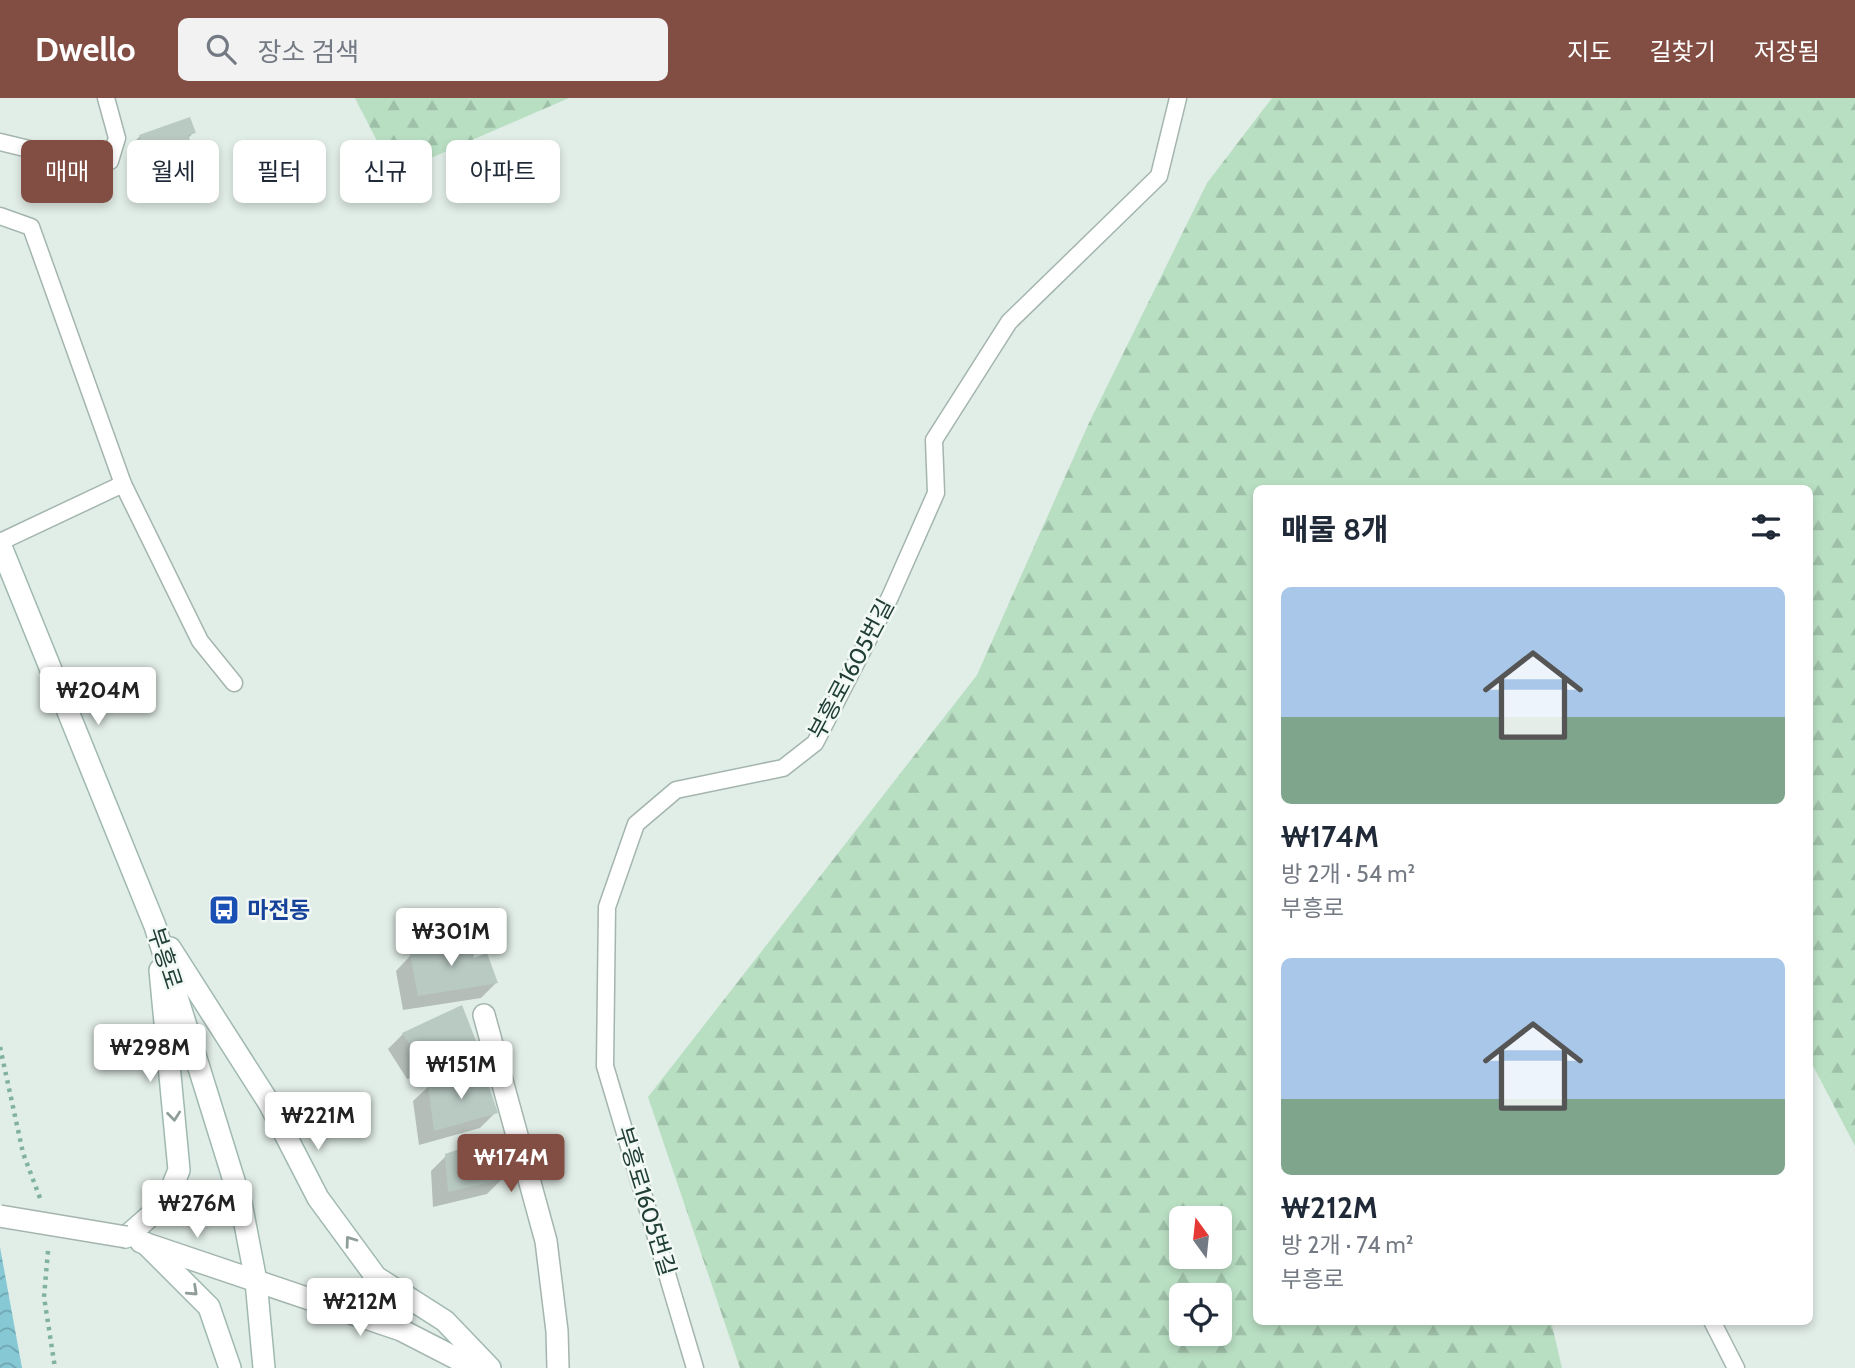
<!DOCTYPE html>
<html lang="ko">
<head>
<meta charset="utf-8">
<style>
	:root { --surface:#fff; --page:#f2f2f3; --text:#1f2937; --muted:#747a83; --accent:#824e43 }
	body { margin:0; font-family:Cabin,"Noto Sans KR",sans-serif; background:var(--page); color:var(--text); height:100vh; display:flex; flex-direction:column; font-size:26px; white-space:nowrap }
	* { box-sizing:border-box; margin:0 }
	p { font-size:23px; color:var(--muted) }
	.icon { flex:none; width:38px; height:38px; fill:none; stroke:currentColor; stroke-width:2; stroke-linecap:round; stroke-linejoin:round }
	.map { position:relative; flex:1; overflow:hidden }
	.side { position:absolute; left:1253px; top:387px; width:560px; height:840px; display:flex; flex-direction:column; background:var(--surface); border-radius:10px; box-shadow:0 4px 10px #0003 }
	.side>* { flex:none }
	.banner { position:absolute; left:21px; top:42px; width:665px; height:63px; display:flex; gap:14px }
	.needle { width:46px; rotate:345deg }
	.tools { position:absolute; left:1169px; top:1108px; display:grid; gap:14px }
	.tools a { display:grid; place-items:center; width:63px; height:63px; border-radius:10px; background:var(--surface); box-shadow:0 4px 10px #0003; font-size:35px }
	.price { position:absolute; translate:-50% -60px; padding:0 16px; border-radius:7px; background:#fff; color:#222; font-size:23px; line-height:46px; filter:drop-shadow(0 2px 4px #0008) }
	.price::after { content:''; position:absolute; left:50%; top:42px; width:21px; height:16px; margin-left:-10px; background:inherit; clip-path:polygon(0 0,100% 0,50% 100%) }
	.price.selected { background:var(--accent); color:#fff }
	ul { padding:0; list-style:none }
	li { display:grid; align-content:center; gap:14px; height:371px; padding:0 28px }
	li span { display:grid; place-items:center; height:217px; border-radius:10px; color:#555 }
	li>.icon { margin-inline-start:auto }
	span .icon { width:126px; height:126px; fill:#fffc; stroke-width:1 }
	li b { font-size:30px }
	h2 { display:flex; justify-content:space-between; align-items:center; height:84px; padding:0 28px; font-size:30px }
	.tag { padding:0 24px; border-radius:10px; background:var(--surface); box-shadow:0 4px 10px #0003; font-size:24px; line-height:63px }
	.tag.selected { background:var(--accent); color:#fff }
	header { display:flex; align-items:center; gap:42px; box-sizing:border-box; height:98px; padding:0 35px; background:var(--accent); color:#fff }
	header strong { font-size:33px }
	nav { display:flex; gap:38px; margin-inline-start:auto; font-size:24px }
	.search { width:490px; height:63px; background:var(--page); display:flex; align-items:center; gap:18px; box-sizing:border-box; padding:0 24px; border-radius:10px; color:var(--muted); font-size:26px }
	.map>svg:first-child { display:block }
	.forest { fill:url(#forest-firs); fill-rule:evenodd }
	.water { fill:url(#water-waves) }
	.shadow { fill:#0003 }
	.building { fill:#b9cac3 }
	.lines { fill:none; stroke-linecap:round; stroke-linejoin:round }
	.service-casing { stroke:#a3b5ae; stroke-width:19 }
	.minor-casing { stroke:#a3b5ae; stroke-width:24 }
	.secondary-casing { stroke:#9fb9b0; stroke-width:24 }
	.path { stroke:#80b2a2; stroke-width:4.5; stroke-dasharray:3.5 5; stroke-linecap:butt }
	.service { stroke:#fff; stroke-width:16 }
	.minor { stroke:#fff; stroke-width:21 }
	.secondary { stroke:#fff; stroke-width:21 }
	.minor-bridge-casing { stroke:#a3b5ae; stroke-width:24; stroke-linecap:butt }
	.minor-bridge { stroke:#fff; stroke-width:21 }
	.oneway { stroke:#909e9a }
	.labels { text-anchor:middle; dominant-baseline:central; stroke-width:5; stroke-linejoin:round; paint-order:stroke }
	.street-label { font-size:23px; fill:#203e36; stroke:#f2f9f5 }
	.transit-label { font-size:23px; font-weight:bold; fill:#164399; stroke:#f2f9f5; text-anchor:start }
</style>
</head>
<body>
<header>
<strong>Dwello</strong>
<div class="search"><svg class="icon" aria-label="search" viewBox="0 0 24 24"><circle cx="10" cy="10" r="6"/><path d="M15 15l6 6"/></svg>장소 검색</div>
<nav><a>지도</a><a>길찾기</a><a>저장됨</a></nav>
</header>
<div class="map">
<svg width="1855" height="1270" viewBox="0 0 1855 1270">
	<defs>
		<pattern id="forest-firs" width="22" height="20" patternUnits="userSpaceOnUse" patternTransform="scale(1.75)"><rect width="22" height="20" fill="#b9dfc3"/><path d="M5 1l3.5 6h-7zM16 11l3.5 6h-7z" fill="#9fc0a8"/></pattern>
		<pattern id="water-waves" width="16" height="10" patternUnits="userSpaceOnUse" patternTransform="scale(1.75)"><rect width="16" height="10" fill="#86c9d5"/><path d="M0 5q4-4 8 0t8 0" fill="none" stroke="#6da5ae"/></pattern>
	</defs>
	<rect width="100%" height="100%" fill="#e1ede7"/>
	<!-- forest -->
	<g class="forest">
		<path d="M355 0H569L394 76Z"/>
		<path d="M1272 0H1855V1048L1810 962V390H1256V1223H1551L1562 1270H740L648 999 977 577 1088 327 1207 85ZM1181 1120H1220V1158H1181ZM1181 1197H1220V1236H1181Z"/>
	</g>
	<!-- water -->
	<path class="water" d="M0 1149 22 1270H0Z"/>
	<!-- shadow -->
	<g class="shadow">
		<path d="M194 34 180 49 140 62 133 45 140 38Z"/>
		<path d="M411 857 473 862 496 885 481 900 403 912 396 873Z"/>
		<path d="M403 936 478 953 462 968 407 981 388 951Z"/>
		<path d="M429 988 496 1014 480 1030 419 1047 413 1003Z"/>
		<path d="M446 1058 503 1080 487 1096 433 1109 431 1073Z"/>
	</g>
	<!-- building -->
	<g class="building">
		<path d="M190 19 196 35 188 37 190 42 147 56 139 37Z"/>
		<path d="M470 836 474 860 487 855 498 885 418 898 410 856Z"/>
		<path d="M462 907 480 953 423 967 402 935Z"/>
		<path d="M484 974 498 1015 434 1033 428 986Z"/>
		<path d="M495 1039 505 1081 448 1094 445 1056Z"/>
	</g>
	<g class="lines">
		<!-- service casing -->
		<g class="service-casing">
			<g id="service">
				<path d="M0 44 66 60 110 63 117 40 106 0"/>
				<path d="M0 118 31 129 123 386 200 543 234 585"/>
				<path d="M0 444 123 386"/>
				<path d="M1712 1223 1736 1270"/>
				<path d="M695 1270 605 968 607 809 636 726 676 692 783 670 815 645 890 499 936 395 934 342 1009 224 1159 78 1178 0"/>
			</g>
		</g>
		<!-- minor casing -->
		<g class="minor-casing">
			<g id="minor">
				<path d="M484 917 546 1143 557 1233 558 1270"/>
				<path d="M141 1144 401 1232 475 1270"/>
			</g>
		</g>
		<!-- secondary casing -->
		<g class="secondary-casing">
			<g id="secondary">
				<path d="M0 446 155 828 241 1105 256 1183 264 1270"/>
				<path d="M170 850 269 1005 318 1100 376 1179 445 1223 490 1270"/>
				<path d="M126 1139 166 1104 179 1072 160 872"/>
				<path d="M145 1145 209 1209 230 1270"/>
			</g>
		</g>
		<!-- path -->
		<g class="path">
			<path d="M0 949 23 1055 40 1100"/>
			<path d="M48 1153 44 1199 55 1270"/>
		</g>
		<!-- service -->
		<use href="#service" class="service"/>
		<!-- minor -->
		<use href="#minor" class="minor"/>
		<!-- secondary -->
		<use href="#secondary" class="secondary"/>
		<!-- minor-bridge casing -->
		<g class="minor-bridge-casing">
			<path id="minor-bridge" d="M0 1118 126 1139"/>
		</g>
		<!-- minor-bridge -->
		<use href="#minor-bridge" class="minor-bridge"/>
	</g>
	<!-- one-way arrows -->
	<defs><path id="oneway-chevron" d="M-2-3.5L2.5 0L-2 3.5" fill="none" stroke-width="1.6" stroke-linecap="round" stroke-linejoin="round" transform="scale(1.75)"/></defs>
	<g class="oneway">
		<use href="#oneway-chevron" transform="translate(174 1018) rotate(84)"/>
		<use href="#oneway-chevron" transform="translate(350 1143) rotate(-126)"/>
		<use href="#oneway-chevron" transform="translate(193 1193) rotate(43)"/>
	</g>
	<!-- icons -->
	<defs>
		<g id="bus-square" transform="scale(1.575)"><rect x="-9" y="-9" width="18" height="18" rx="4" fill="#1a4fb4" stroke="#f2f9f5"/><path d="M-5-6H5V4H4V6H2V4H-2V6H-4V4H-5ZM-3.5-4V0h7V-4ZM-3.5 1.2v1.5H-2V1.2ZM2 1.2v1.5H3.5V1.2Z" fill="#fff"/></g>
	</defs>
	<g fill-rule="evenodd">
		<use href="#bus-square" x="224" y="812"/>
	</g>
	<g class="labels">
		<!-- street labels -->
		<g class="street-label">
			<text transform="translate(851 571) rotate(-62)">부흥로1605번길</text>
			<text transform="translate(165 860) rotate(72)">부흥로</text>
			<text transform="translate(646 1103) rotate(73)">부흥로1605번길</text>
		</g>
		<!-- transit labels -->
		<g class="transit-label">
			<text x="247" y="812">마전동</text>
		</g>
	</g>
</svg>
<div class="tools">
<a><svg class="needle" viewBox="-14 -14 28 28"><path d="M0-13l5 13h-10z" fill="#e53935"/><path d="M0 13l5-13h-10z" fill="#747a83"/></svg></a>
<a><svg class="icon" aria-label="locate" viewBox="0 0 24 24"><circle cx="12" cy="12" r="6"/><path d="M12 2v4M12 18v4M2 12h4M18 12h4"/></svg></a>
</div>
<b class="price" style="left:98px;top:629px">₩204M</b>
<b class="price" style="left:451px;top:870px">₩301M</b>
<b class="price" style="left:150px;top:986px">₩298M</b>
<b class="price" style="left:461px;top:1003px">₩151M</b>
<b class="price" style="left:318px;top:1054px">₩221M</b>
<b class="price selected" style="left:511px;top:1096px">₩174M</b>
<b class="price" style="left:197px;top:1142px">₩276M</b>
<b class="price" style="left:360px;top:1240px">₩212M</b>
<div class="banner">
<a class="tag selected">매매</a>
<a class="tag">월세</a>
<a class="tag">필터</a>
<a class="tag">신규</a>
<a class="tag">아파트</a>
</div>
<section class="side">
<h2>매물 8개<svg class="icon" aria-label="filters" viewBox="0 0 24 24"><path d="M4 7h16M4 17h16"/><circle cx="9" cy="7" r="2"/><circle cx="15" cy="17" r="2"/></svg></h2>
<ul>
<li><span style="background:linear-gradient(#a9c7e8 60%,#7fa58c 0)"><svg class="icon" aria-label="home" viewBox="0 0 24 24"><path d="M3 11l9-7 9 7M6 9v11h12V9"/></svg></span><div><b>₩174M</b><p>방 2개 · 54 m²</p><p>부흥로</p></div></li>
<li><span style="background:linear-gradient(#a9c7e8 65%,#7fa58c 0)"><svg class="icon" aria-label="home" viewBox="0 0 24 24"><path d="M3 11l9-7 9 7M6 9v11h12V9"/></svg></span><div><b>₩212M</b><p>방 2개 · 74 m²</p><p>부흥로</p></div></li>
</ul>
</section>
</div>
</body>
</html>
